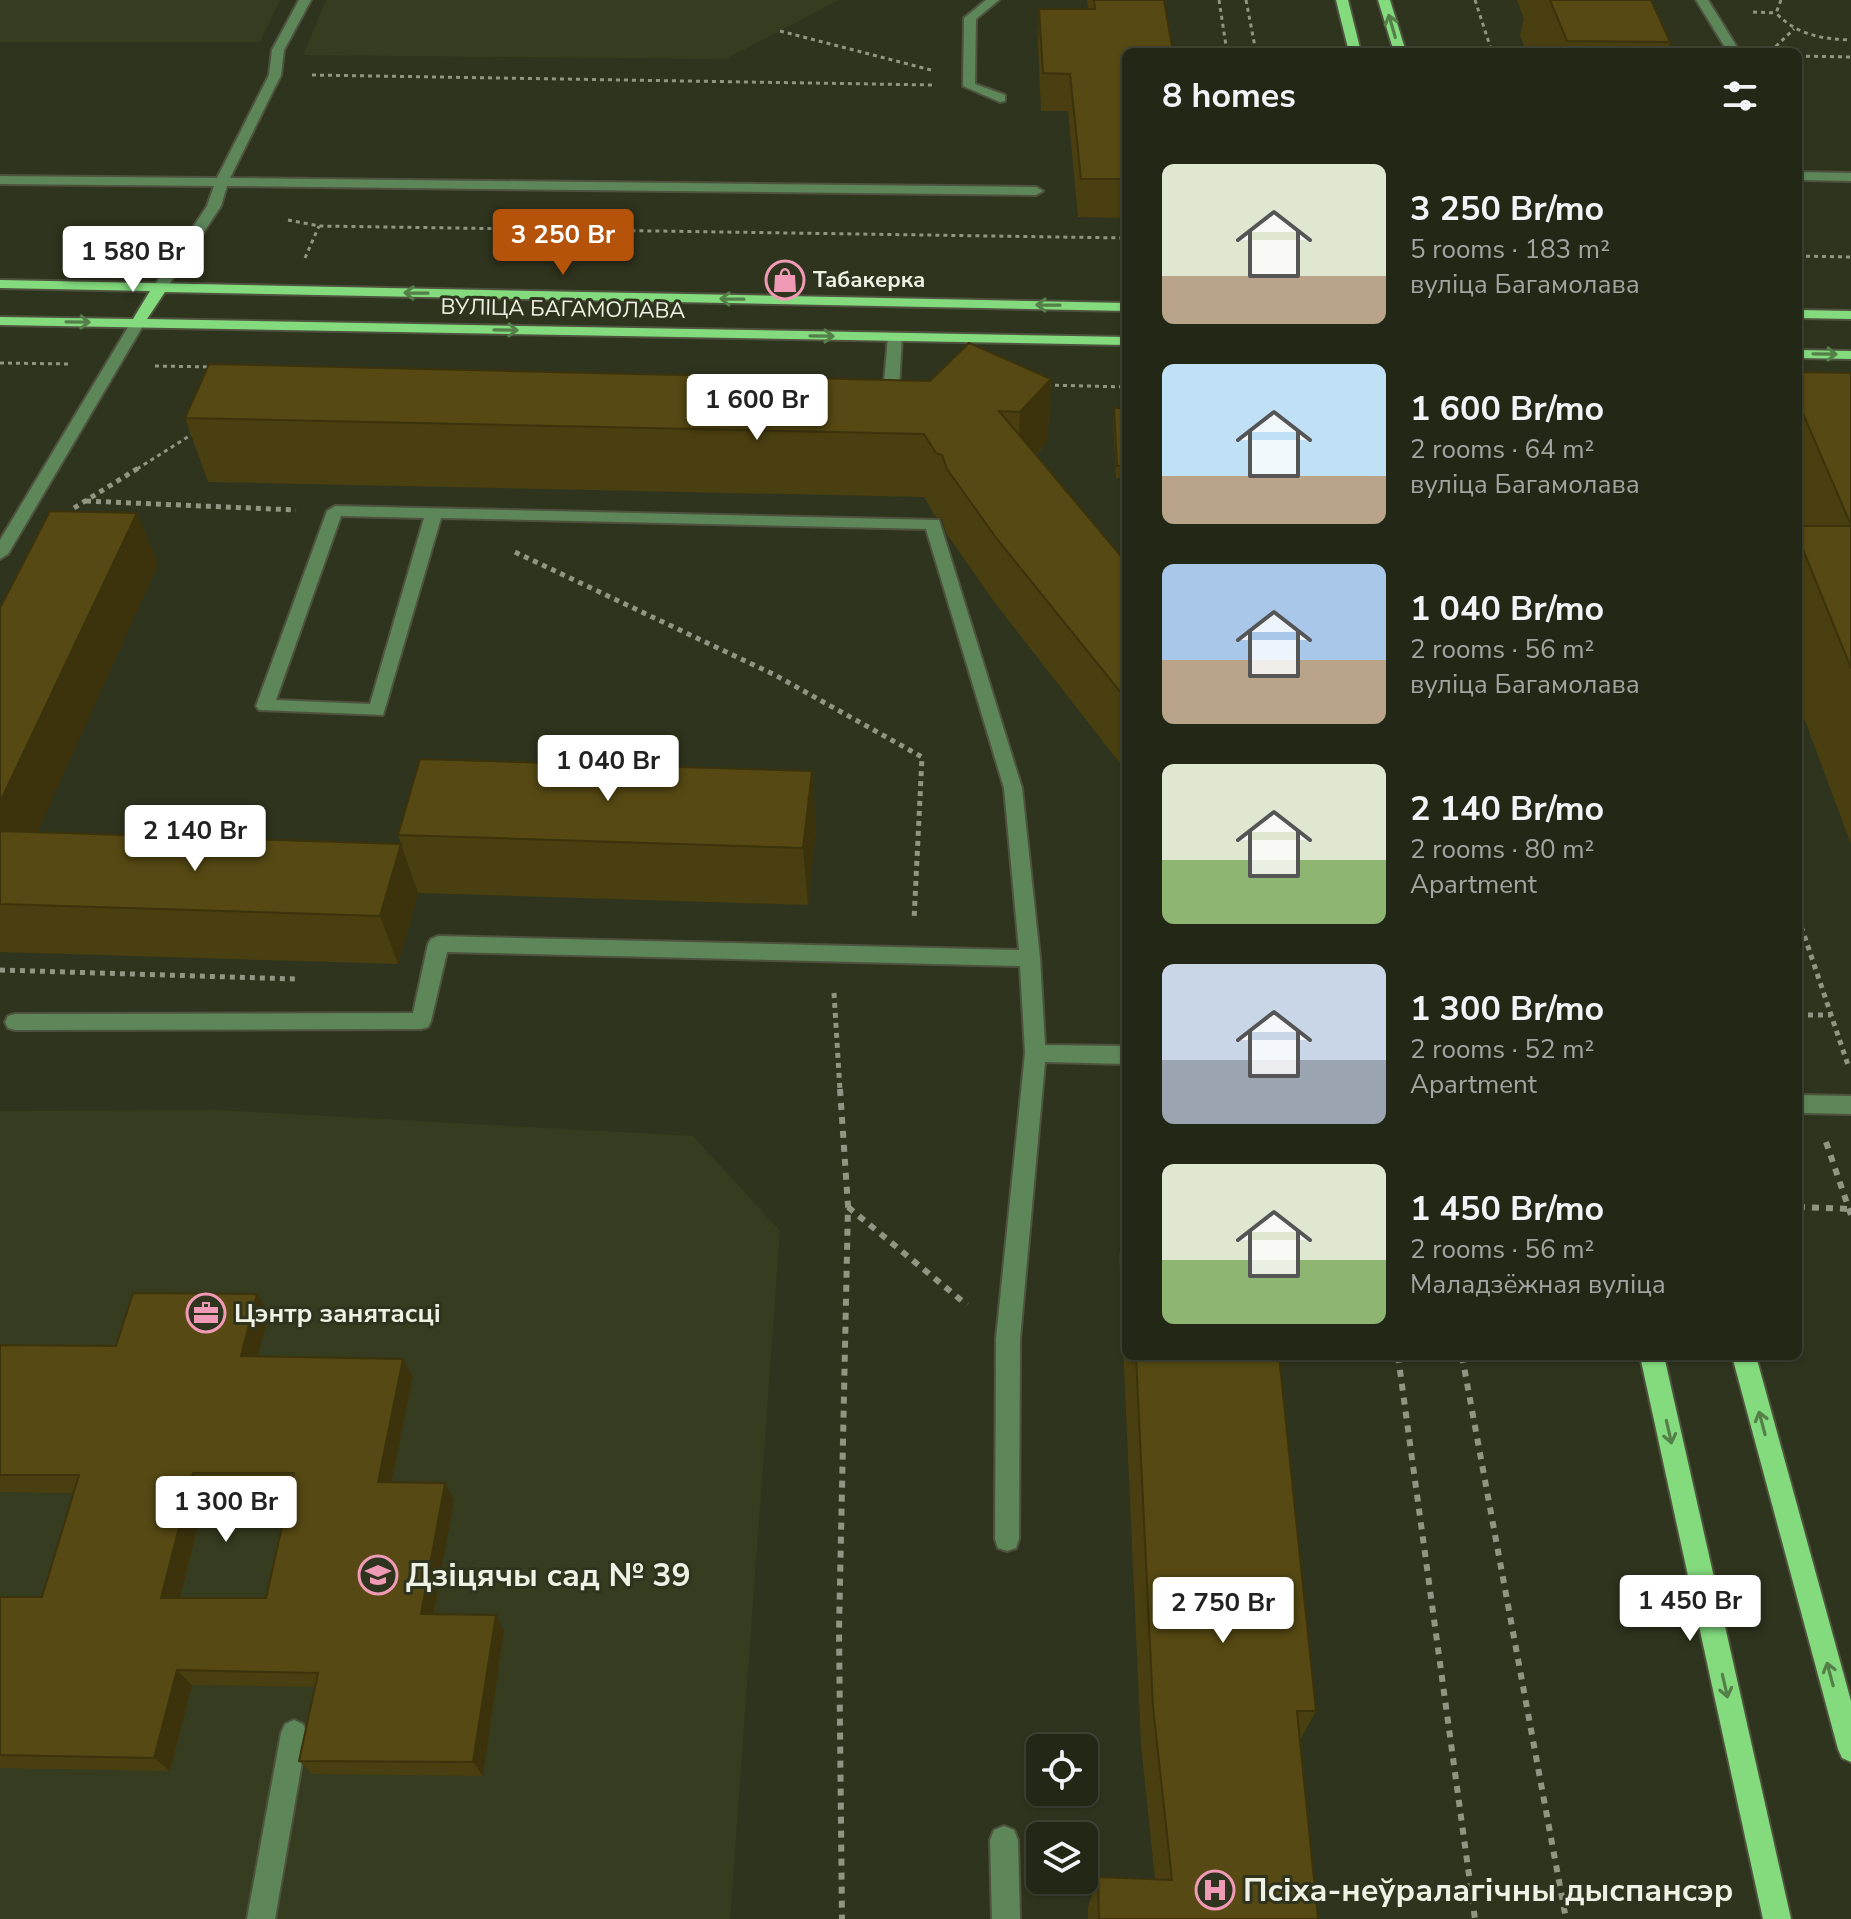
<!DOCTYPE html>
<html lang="en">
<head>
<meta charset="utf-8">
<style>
	:root { --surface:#232716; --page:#2f3323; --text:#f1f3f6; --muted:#a3a5a1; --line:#404435; --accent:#b45309 }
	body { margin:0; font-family:"Nunito Sans",sans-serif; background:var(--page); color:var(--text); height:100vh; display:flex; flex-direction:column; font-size:30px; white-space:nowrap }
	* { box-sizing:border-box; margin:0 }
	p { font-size:26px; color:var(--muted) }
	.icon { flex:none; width:44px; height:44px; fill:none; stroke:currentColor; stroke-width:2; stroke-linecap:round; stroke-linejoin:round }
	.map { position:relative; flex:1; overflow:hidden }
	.details { position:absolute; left:1122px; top:48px; width:680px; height:1312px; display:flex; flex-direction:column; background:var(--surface); border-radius:12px; box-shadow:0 2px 6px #0004,0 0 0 2px var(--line) }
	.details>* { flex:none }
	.buttons { position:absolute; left:1026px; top:1734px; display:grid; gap:16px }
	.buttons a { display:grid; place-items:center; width:72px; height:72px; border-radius:12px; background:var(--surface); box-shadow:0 2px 6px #0004,0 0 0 2px var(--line); font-size:40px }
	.price { position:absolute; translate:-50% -68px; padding:0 18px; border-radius:8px; background:#fff; color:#222; font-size:26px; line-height:52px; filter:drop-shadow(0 2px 4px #0008) }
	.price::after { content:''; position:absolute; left:50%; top:48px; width:24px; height:18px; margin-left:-12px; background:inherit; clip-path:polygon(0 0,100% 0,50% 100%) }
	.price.selected { background:var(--accent); color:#fff }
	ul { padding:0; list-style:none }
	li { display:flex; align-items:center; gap:24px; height:200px; padding:0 40px }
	li span { display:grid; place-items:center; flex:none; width:224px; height:160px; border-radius:12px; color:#555 }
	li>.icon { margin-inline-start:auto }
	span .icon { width:96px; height:96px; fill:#fffc; stroke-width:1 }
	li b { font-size:34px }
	h2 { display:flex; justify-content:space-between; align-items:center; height:96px; padding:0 40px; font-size:34px }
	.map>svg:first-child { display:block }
	.built { fill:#363c1f }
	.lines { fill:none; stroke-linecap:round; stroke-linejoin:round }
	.minor-casing { stroke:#4e523e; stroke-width:4 }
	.major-casing { stroke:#4e523e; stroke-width:4 }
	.path-far2 { stroke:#919583; stroke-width:3; stroke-dasharray:4 4; stroke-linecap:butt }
	.path-far1 { stroke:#919583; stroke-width:5; stroke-dasharray:5 5; stroke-linecap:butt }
	.path { stroke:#919583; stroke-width:6; stroke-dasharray:7 7; stroke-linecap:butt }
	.minor { fill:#5d8659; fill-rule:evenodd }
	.major { fill:#83db7d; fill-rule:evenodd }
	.wall { fill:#4a3f10; fill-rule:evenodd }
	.shaded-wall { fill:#3c330d }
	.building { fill:#564913; stroke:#3c330d; stroke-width:2; fill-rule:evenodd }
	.oneway { stroke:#557f49 }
	.labels { text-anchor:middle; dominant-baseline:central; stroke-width:6; stroke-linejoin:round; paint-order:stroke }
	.far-poi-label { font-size:22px; font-weight:bold; fill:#eef1e4; stroke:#2f341e; text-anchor:start }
	.far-street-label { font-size:22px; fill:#eef1e4; stroke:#2f341e }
	.poi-label { font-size:26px; font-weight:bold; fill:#eef1e4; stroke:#2f341e; text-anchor:start }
	.near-poi-label { font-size:32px; font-weight:bold; fill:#eef1e4; stroke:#2f341e; text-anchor:start }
</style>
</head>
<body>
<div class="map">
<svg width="1851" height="1919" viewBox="0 0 1851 1919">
	<rect width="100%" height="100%" fill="#2f341e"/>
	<!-- built -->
	<g class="built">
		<path d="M0 0H280L260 42H0Z"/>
		<path d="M326 0H839L726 59 303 55Z"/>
		<path d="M216 1110 693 1136 780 1231 730 1919H0V1111Z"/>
	</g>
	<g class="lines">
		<!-- minor casing -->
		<g class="minor-casing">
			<g id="minor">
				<path d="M299 0H311L284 50 281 75 230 178 1036 187 1043 191 1036 195 227 186 221 206 166 289 161 290 154 286 207 206 214 186 0 184V176L217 178 269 75 272 50Z"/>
				<path d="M986 0H999L976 19 975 84 1005 95V101L1000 102 963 86 964 18Z"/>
				<path d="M1696 0H1708L1740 52H1728Z"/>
				<path d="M1798 172 1851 173V181L1798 180Z"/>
				<path d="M137 320 144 324 8 554 0 559V540L130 324Z"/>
				<path d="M895 333 902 337 898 405 890 410 882 405 888 337Z"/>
				<path d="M335 506 939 520 1022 788 1040 958 1045 1045 1126 1046V1064L1045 1062 1020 1339 1019 1539 1016 1548 1007 1551 998 1548 995 1539 996 1339 1025 1053 1020 966 447 952 431 1021 428 1027 421 1029 15 1030 8 1028 5 1022 8 1016 15 1014 413 1013 428 944 431 939 438 936 1019 950 1004 788 926 529 441 518 383 715 259 710 256 706 327 511ZM341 516 424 518 370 704 276 700Z"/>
				<path d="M1798 1095 1851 1096V1114L1798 1113Z"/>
				<path d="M294 1720 303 1724 307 1733 275 1919H247L281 1733 285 1724Z"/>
				<path d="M1004 1826 1014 1830 1018 1840 1020 1919H992L990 1840 994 1830Z"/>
			</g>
		</g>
		<!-- major casing -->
		<g class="major-casing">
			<g id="major">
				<path d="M1336 0H1348L1361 52H1349Z"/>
				<path d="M1378 0H1390L1406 52H1394Z"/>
				<path d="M0 280 1126 303V311L165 292 147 319 1126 337V345L0 325V317L133 319 150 291 0 288Z"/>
				<path d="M1798 310 1851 311V319L1798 318Z"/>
				<path d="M1798 350 1851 351V359L1798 358Z"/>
				<path d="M1640 1356H1664L1791 1919H1763Z"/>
				<path d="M1732 1356H1756L1851 1701V1762L1842 1758 1838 1749Z"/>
			</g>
		</g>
		<!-- path-far2 -->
		<g class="path-far2">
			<path d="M1219 0 1227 52"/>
			<path d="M1246 0 1256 52"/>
			<path d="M1475 0 1492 52"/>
			<path d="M1781 0 1776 13C1797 35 1822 39 1851 40"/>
			<path d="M1753 12 1776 13"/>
			<path d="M780 31 931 70"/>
			<path d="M1770 52 1794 29"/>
			<path d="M1798 56 1851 57"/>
			<path d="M312 75 934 85"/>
			<path d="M288 220 319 226 1126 238"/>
			<path d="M1798 256 1851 257"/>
			<path d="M305 258 319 226"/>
			<path d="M0 363 69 364"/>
			<path d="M155 366 213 367"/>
			<path d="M1047 385 1126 387"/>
			<path d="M137 469 194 433"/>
		</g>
		<!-- path-far1 -->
		<g class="path-far1">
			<path d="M86 501 296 510"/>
			<path d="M74 508 140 467"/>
			<path d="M515 552 775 675 922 757 914 920"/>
			<path d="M1798 917 1849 1068"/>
			<path d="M0 970 296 979"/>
			<path d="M834 993 840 1091"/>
			<path d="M1798 1015H1831"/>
		</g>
		<!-- path -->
		<g class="path">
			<path d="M840 1089 848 1206 839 1630 842 1919"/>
			<path d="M1826 1142 1851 1215"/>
			<path d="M848 1207 967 1305"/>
			<path d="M1798 1207 1850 1209"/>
			<path d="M1398 1356 1475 1919"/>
			<path d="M1462 1356 1566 1919"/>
		</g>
		<!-- minor -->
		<use href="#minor" class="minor"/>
		<!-- major -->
		<use href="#major" class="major"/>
	</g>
	<!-- wall -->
	<g class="wall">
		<path d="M1087 0H1164L1126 52V218L1078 217 1068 111H1041L1038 46 1039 9H1088Z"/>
		<path d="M1517 0H1651L1670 42 1667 52H1526L1520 35 1524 19Z"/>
		<path d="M1798 372 1851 373V844L1798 702Z"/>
		<path d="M1051 379 1047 442 1036 455 1126 562V771L995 603 946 533 942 519 936 517 924 497 208 482 185 418 930 381Z"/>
		<path d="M1114 408H1126V478H1116L1113 420Z"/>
		<path d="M137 513 158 564 37 832 401 844 398 835 812 771 816 829 808 905 418 893 398 964 0 952V608Z"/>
		<path d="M1126 1211V1356H1279L1316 1711 1300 1740 1318 1919H1088V1907L1098 1877 1155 1880 1141 1744 1119 1256Z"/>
		<path d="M257 1294 269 1313 258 1356 413 1377 391 1482 445 1483 454 1500 434 1614 504 1630 483 1776 312 1774 299 1761 315 1687 192 1685 170 1771 0 1768V1597H42L73 1493 0 1492V1345L116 1346ZM207 1490 290 1491 266 1598H180Z"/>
	</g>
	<!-- shaded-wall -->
	<g class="shaded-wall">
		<path d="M1051 379 1047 442 1017 475 1020 412Z"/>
		<path d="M137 513 158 564 16 880 0 854V802Z"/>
		<path d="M812 771 816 829 808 905 803 848Z"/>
		<path d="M401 844 418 893 398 964 380 916Z"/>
		<path d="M257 1294 269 1313 253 1375 241 1356Z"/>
		<path d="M403 1359 413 1377 388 1499 378 1482Z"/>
		<path d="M193 1473 207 1490 176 1613 161 1598Z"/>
		<path d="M445 1483 454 1500 431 1629 421 1614Z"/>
		<path d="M496 1615 504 1630 483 1776 473 1762Z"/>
		<path d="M177 1670 192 1685 170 1771 154 1758Z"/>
	</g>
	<!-- building -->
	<g class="building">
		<path d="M1094 0H1164L1173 52H1126V179H1081L1070 74 1043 73 1039 9H1095Z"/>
		<path d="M1550 0H1651L1670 42 1567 41Z"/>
		<path d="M969 343 1051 379 1020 412 999 411 1126 562V699L997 539 947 469 942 455 936 453 924 434 185 418 209 364 930 381Z"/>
		<path d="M1798 372 1851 373V525L1798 402Z"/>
		<path d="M1114 408H1126V466H1117Z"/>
		<path d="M50 511 137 513 0 802V608Z"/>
		<path d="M1798 526H1851V668L1798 537Z"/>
		<path d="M420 759 812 771 803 848 398 835Z"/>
		<path d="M0 831 401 844 380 916 0 904Z"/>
		<path d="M133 1293 257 1294 241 1356 403 1359 378 1482 445 1483 421 1614 496 1615 473 1762 299 1761 318 1673 177 1670 154 1758 0 1755V1597H42L79 1475H0V1345L116 1346ZM193 1473H294L266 1598H161Z"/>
		<path d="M1136 1356H1279L1316 1711H1297L1318 1919H1099L1098 1877 1172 1880 1153 1707Z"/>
	</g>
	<!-- one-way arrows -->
	<defs><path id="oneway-shaft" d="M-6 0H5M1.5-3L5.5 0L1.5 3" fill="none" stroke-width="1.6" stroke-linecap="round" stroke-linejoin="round" transform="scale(2)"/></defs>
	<g class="oneway">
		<use href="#oneway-shaft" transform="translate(1392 26) rotate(-106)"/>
		<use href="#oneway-shaft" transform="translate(416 293) rotate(-179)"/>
		<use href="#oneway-shaft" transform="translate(732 299) rotate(-179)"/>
		<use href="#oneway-shaft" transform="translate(1048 305) rotate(-179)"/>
		<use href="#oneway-shaft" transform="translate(78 322) rotate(1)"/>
		<use href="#oneway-shaft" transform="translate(506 330) rotate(1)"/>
		<use href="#oneway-shaft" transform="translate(822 336) rotate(1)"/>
		<use href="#oneway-shaft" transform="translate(1825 354) rotate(1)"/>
		<use href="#oneway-shaft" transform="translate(1762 1423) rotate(-105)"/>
		<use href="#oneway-shaft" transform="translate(1669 1432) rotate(77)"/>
		<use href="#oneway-shaft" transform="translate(1830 1674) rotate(-105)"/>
		<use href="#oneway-shaft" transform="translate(1725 1686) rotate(77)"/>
	</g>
	<!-- icons -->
	<defs>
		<g id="shop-ring" transform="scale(2)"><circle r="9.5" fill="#2f341e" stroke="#f09ab5" stroke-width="1.5"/><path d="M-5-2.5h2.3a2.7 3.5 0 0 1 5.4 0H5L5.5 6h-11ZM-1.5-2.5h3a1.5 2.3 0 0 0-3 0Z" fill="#f09ab5"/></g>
		<g id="office-ring" transform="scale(2)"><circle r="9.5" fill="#2f341e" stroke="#f09ab5" stroke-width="1.5"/><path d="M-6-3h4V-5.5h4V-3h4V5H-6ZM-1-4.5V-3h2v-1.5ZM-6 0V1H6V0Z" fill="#f09ab5"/></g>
		<g id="school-ring" transform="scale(2)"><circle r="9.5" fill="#2f341e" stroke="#f09ab5" stroke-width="1.5"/><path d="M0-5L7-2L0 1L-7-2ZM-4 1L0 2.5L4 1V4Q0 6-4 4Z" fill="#f09ab5"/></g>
		<g id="hospital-ring" transform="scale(2)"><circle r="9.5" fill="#2f341e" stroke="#f09ab5" stroke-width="1.5"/><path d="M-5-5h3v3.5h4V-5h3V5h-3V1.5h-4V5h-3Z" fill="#f09ab5"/></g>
	</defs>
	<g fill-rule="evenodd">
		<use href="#shop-ring" x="785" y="280"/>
		<use href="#office-ring" x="206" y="1313"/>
		<use href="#school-ring" x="378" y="1575"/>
		<use href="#hospital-ring" x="1215" y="1890"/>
	</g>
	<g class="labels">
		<!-- far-poi labels -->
		<g class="far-poi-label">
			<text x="813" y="280">Табакерка</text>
		</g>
		<!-- far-street labels -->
		<g class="far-street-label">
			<text transform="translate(563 309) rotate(1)">ВУЛІЦА БАГАМОЛАВА</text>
		</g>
		<!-- poi labels -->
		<g class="poi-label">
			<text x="234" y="1313">Цэнтр занятасці</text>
		</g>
		<!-- near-poi labels -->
		<g class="near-poi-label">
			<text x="406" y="1575">Дзіцячы сад № 39</text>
			<text x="1243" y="1890">Псіха-неўралагічны дыспансэр</text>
		</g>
	</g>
</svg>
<div class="buttons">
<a><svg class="icon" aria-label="locate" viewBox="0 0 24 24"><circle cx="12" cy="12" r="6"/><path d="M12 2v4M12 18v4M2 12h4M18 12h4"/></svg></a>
<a><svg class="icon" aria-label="layers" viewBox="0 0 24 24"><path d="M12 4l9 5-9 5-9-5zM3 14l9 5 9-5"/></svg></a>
</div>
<b class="price selected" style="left:563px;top:277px">3 250 Br</b>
<b class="price" style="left:133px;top:294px">1 580 Br</b>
<b class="price" style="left:757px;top:442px">1 600 Br</b>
<b class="price" style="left:608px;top:803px">1 040 Br</b>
<b class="price" style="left:195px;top:873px">2 140 Br</b>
<b class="price" style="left:226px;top:1544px">1 300 Br</b>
<b class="price" style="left:1690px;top:1643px">1 450 Br</b>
<b class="price" style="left:1223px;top:1645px">2 750 Br</b>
<section class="details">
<h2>8 homes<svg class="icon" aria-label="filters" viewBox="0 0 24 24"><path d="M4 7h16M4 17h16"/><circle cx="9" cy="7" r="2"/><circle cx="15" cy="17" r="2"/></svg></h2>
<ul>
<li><span style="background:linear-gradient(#dfe7d0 70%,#b9a48a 0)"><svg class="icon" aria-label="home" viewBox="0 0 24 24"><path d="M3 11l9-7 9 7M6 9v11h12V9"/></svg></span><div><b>3 250 Br/mo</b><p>5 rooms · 183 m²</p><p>вуліца Багамолава</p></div></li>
<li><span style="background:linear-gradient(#bfe0f5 70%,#b9a48a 0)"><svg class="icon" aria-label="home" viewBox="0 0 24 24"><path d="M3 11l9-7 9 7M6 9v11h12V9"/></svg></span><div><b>1 600 Br/mo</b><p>2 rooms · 64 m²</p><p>вуліца Багамолава</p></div></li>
<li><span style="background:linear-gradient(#a9c7e8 60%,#b9a48a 0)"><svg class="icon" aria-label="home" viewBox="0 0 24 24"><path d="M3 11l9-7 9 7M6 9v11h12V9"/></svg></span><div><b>1 040 Br/mo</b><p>2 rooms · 56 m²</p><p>вуліца Багамолава</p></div></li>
<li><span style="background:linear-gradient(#dfe7d0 60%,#8fb573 0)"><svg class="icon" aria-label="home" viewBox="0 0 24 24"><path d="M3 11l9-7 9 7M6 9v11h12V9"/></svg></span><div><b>2 140 Br/mo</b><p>2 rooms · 80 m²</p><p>Apartment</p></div></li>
<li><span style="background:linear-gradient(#c9d6e8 60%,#9aa5b1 0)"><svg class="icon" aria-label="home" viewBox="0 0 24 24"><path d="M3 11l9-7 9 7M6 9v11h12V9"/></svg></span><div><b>1 300 Br/mo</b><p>2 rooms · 52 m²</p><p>Apartment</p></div></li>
<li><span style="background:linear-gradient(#dfe7d0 60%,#8fb573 0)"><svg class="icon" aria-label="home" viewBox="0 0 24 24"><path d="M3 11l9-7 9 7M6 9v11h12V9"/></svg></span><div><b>1 450 Br/mo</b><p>2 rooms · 56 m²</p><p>Маладзёжная вуліца</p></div></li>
</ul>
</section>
</div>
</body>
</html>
